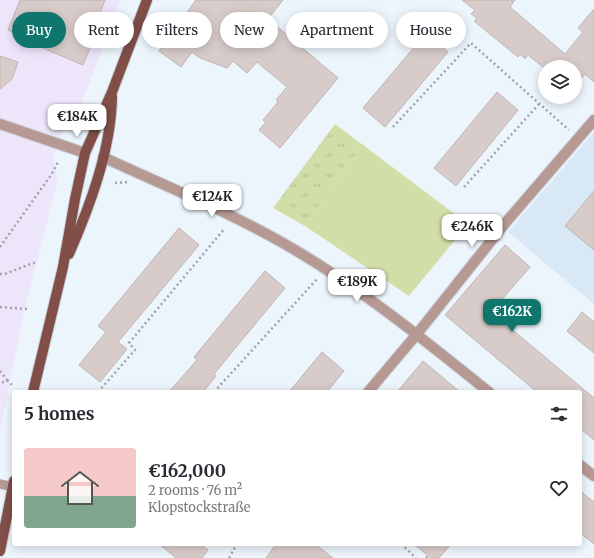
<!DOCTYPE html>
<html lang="en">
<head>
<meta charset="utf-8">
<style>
	:root { --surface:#fff; --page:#f2f2f3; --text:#2b2b33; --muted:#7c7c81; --accent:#0f766e }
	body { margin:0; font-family:Merriweather,serif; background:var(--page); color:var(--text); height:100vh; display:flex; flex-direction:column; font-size:15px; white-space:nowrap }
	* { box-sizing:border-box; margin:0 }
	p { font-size:13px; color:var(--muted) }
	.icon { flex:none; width:22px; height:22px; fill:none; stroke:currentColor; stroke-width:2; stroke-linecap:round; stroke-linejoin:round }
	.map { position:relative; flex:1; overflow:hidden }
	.details { position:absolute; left:12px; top:390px; width:570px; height:156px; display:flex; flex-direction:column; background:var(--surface); border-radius:4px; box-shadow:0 2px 10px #0003 }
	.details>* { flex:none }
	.top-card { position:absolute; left:12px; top:12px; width:570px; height:36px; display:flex; gap:8px }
	.tools { position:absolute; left:538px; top:60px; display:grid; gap:8px }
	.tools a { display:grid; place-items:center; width:44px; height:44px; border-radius:50%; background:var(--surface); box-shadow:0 2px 10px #0003; font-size:20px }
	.price { position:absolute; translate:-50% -34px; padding:0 9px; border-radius:8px; background:#fff; color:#222; font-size:13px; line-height:26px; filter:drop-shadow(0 1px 2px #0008) }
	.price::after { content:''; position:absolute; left:50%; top:24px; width:12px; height:9px; margin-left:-6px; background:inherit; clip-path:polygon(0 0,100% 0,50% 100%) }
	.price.on { background:var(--accent); color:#fff }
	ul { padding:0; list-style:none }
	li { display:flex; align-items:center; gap:12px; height:100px; padding:0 12px }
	li span { display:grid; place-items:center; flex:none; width:112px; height:80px; border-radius:4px; color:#555 }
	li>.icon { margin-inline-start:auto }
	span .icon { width:48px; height:48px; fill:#fffc; stroke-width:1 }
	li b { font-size:17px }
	h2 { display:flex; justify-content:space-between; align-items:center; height:48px; padding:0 12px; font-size:17px }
	.chip { padding:0 14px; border-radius:18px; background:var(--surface); box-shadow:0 2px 10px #0003; font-size:14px; line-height:36px }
	.chip.on { background:var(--accent); color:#fff }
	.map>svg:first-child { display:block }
	.commercial { fill:#ede5fa }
	.built { fill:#d9e8f5 }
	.grass { fill:url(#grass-tufts) }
	.garden { fill:#d2dea7 }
	.building { fill:#d8ccca; stroke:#c0b5b3 }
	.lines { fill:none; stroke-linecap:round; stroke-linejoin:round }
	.service-casing { stroke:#c9d0d7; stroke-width:10 }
	.minor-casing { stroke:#c9d0d7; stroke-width:12 }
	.primary-casing { stroke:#c9d0d7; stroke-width:12 }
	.path { stroke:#9ea4a9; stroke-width:2.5; stroke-dasharray:2 3; stroke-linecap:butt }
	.service { stroke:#b79994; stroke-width:9 }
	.minor { stroke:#b79994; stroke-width:10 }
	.primary { stroke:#814e48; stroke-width:10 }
</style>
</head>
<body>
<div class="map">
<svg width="594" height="558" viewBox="0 0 594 558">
	<defs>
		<pattern id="grass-tufts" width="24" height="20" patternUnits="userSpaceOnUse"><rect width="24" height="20" fill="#d2dea7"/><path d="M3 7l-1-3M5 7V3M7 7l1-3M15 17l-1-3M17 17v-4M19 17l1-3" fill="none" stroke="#b4bf90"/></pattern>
	</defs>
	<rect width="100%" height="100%" fill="#ecf4fc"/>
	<!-- commercial -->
	<path class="commercial" d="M0 0H121L75 120 71 128 62 131 53 159 58 179 24 312 0 431Z"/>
	<!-- built -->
	<path class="built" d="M594 132V304L508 232Z"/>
	<!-- grass -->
	<path class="grass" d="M335 124 363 145 305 226 273 208Z"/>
	<!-- garden -->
	<path class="garden" d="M363 145 468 224 409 296 305 226Z"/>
	<!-- building -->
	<g class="building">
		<path d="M20 0H105L91 37 94 38 83 65 31 43 32 40 8 30Z"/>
		<path d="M196 0H283L268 19 338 78 280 148 259 130 266 122 263 120 278 102 276 100 287 87 257 62 247 73 233 61 227 68 200 58 192 52 181 67 159 51Z"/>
		<path d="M462 0H515L510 7 565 54 583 32 578 28 594 9V82L585 74 575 86V67H543L528 55 525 59 520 54 518 57 474 21 477 18 471 14 475 10Z"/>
		<path d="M426 33 448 52 385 127 363 108Z"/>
		<path d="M0 56 18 62 12 79 0 89Z"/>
		<path d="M497 92 518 110 456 186 434 168Z"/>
		<path d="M594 191V250L565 226Z"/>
		<path d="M179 228 199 245 118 342 127 349 100 382 79 365 106 332 98 326Z"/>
		<path d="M505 245 530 267 491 312 594 398V440L580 428V392H537L445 315Z"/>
		<path d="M265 271 285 288 214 374 216 376 203 392H169L197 360 194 357Z"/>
		<path d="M582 312 594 322V353L567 331Z"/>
		<path d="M322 352 344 371 327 392H289Z"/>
		<path d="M423 361 460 392H397Z"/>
		<path d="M580 491 594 502V544L580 533Z"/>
		<path d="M159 544H200L208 550 202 558H176Z"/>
		<path d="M276 544H315L333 558H266Z"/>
		<path d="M414 544H451L439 558H431Z"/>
	</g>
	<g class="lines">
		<!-- service casing -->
		<g class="service-casing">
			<path id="service" d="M0 484 13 487"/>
		</g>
		<!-- minor casing -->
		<g class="minor-casing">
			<g id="minor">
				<path d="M0 124 85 153"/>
				<path d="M103 157C163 185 225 210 283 243 357 285 423 339 489 392"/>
				<path d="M368 392 417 334 507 221 594 120"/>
				<path d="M580 465 594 476"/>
			</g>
		</g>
		<!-- primary casing -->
		<g class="primary-casing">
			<g id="primary">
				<path d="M69 254C90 206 111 150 112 97"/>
				<path d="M33 392 63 267 75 199 85 153 112 92 147 0"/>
				<path d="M0 551 14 481"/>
			</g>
		</g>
		<!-- path -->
		<g class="path">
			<path d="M393 127 471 43 569 130"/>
			<path d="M115 183 127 182"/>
			<path d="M464 187 539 104"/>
			<path d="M0 247 51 175 58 162"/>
			<path d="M0 274H5L33 263H38"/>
			<path d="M0 307 27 309"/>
			<path d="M0 371 7 380 0 384"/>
			<path d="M7 380 12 385"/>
			<path d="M98 392 135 350 129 343 225 228"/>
			<path d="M214 392 318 278"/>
			<path d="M353 544H354"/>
			<path d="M401 544 416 558"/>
			<path d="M465 544H466"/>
			<path d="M229 558 237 544"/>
			<path d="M426 558 428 556"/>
		</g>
		<!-- service -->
		<use href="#service" class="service"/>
		<!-- minor -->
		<use href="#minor" class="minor"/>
		<!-- primary -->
		<use href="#primary" class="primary"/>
	</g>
</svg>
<div class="tools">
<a><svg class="icon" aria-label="layers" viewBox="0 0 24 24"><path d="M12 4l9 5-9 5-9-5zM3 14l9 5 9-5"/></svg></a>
</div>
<b class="price" style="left:77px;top:138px">€184K</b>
<b class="price" style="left:212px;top:218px">€124K</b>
<b class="price" style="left:472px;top:248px">€246K</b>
<b class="price" style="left:357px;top:303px">€189K</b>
<b class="price on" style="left:512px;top:333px">€162K</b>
<div class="top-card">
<a class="chip on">Buy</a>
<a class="chip">Rent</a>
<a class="chip">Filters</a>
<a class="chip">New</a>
<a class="chip">Apartment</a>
<a class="chip">House</a>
</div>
<section class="details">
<h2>5 homes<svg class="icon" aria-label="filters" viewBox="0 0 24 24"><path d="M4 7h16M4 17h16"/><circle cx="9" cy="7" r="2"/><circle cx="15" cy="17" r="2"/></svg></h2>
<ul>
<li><span style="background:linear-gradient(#f6c9c9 60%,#7fa58c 0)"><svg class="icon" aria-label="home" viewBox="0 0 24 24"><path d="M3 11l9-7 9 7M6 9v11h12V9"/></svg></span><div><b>€162,000</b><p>2 rooms · 76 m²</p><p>Klopstockstraße</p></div><svg class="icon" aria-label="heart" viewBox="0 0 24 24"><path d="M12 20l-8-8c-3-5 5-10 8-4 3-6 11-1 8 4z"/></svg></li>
</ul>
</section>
</div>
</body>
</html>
